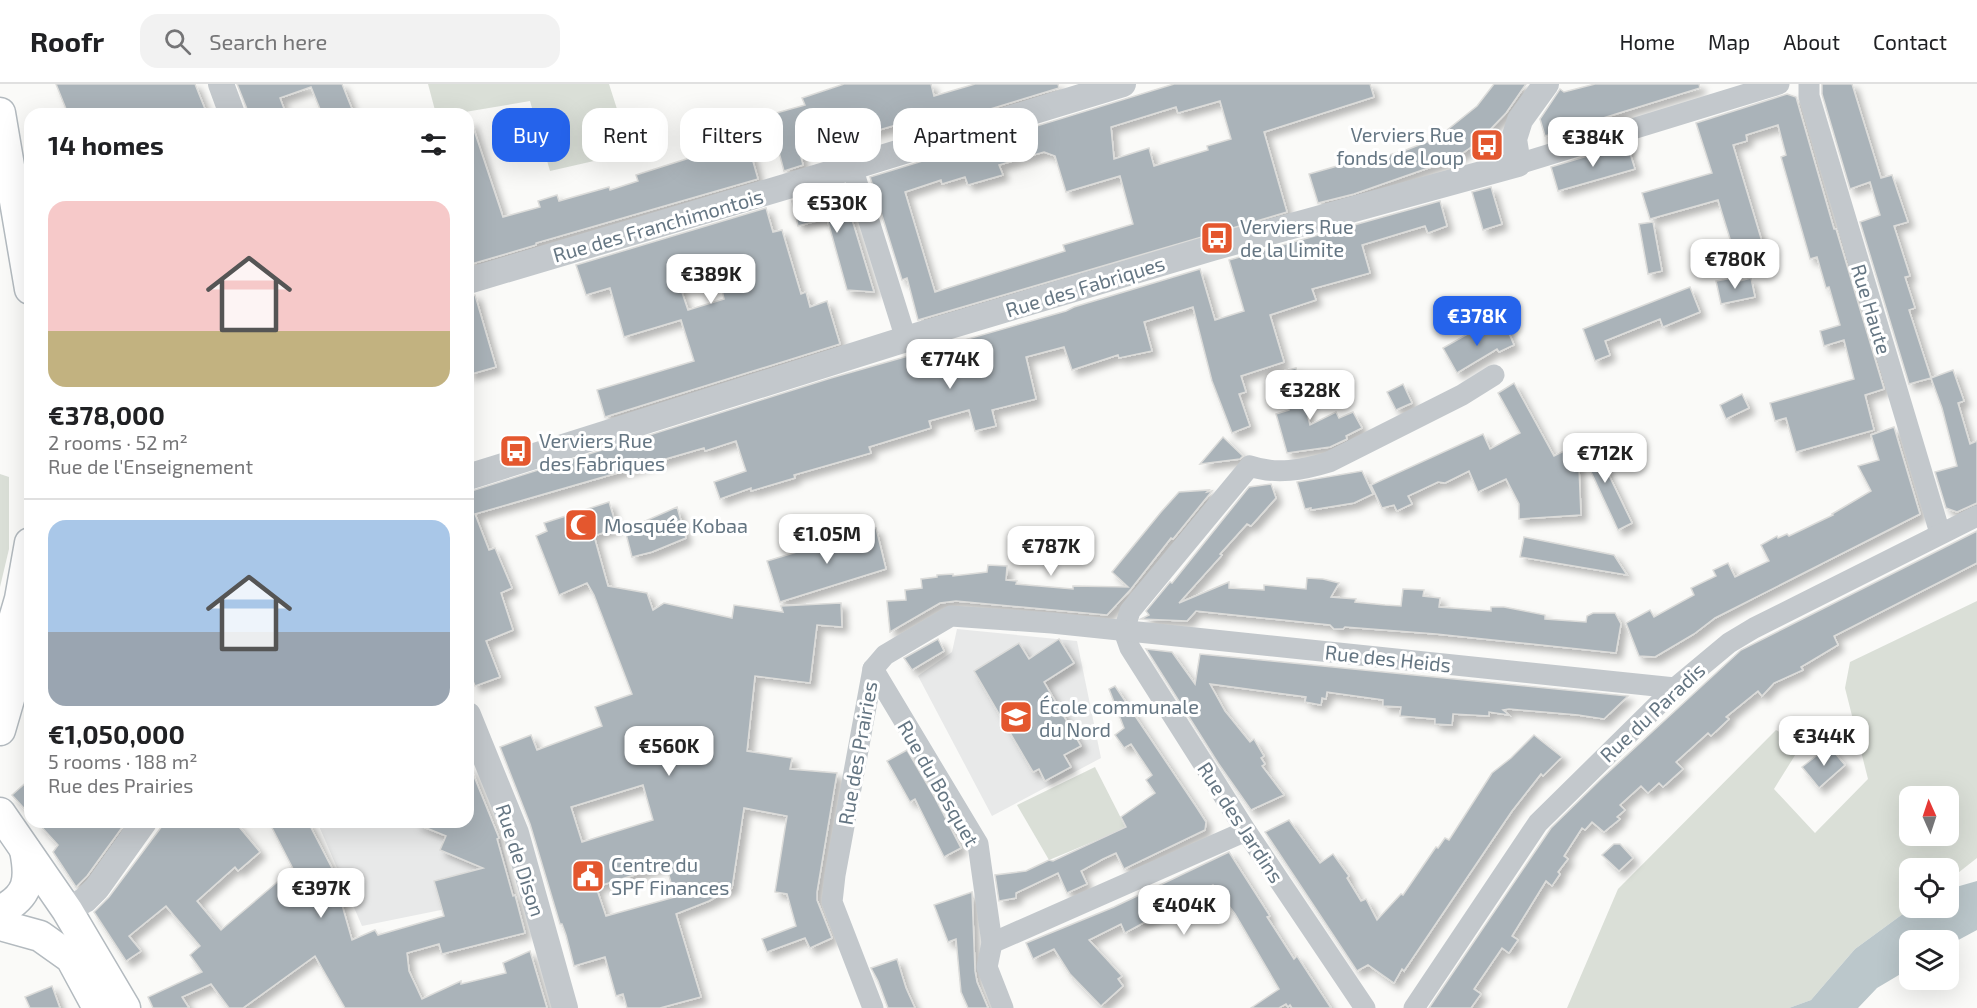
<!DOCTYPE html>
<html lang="en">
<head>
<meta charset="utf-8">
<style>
	:root { --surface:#fff; --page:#f2f2f2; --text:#202124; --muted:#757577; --line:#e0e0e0; --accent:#2563eb }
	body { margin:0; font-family:"Exo 2",sans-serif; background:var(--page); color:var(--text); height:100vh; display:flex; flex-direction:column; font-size:22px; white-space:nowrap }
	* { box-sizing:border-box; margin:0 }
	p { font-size:20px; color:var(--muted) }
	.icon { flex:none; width:33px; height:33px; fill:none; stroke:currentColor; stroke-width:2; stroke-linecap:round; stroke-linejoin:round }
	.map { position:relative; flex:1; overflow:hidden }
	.panel { position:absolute; left:24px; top:24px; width:450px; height:720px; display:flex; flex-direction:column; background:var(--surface); border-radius:18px; box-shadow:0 6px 24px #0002 }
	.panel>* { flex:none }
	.banner { position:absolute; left:492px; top:24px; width:570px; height:54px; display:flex; gap:12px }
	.needle { width:39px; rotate:357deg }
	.controls { position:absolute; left:1899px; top:702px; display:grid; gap:12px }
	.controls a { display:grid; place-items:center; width:60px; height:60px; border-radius:12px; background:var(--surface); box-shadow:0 6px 24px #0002; font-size:30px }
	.price { position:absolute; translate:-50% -51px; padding:0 14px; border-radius:12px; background:#fff; color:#222; font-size:20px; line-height:39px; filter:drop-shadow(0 2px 3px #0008) }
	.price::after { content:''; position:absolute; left:50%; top:36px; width:18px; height:14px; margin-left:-9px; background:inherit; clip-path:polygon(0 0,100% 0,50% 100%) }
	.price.active { background:var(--accent); color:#fff }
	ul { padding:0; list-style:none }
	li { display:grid; align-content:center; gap:12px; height:318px; padding:0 24px }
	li+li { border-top:2px solid var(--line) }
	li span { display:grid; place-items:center; height:186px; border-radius:18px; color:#555 }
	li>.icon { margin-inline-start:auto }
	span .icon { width:108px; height:108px; fill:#fffc; stroke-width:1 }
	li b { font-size:26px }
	h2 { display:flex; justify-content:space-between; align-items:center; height:72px; padding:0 24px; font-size:26px }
	.tag { padding:0 21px; border-radius:18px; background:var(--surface); box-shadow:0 6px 24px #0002; font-size:21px; line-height:54px }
	.tag.active { background:var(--accent); color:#fff }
	header { display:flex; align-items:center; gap:36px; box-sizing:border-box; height:84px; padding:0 30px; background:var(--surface); border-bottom:2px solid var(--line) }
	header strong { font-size:28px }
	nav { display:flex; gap:33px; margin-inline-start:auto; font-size:21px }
	.search { width:420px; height:54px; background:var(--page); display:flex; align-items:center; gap:15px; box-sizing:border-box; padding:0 21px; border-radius:18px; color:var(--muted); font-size:22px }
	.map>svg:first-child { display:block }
	.built { fill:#e8e9e9 }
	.green { fill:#dadfd7; fill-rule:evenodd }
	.water { fill:#bbc7cb }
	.building { fill:#aab3b9; stroke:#dcdcda; stroke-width:1.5; fill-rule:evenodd; filter:url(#shadow) }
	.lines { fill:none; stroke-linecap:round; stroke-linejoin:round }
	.secondary-casing { stroke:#b3babf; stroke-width:33 }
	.minor { stroke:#c3c8cc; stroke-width:21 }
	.tertiary { stroke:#c3c8cc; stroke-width:26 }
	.secondary { stroke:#fff; stroke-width:30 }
	.labels { text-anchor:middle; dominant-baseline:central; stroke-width:6; stroke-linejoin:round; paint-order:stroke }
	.poi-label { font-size:20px; fill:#657683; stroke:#fff; text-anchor:start }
	.street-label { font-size:20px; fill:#657683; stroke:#fff }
</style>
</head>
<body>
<header>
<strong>Roofr</strong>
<div class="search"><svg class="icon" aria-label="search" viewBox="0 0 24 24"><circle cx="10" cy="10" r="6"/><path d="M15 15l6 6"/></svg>Search here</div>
<nav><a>Home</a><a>Map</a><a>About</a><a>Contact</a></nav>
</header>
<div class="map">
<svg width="1977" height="924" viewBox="0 0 1977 924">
	<defs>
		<filter id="shadow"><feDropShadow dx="5.5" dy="5.5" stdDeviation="3" flood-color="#0004"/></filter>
	</defs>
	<rect width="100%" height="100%" fill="#fafaf8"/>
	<!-- built -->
	<g class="built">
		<path d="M957 545 1077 557 1101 674 992 732 918 592 952 568Z"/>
		<path d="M472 689 500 754 515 811 362 842 319 742 330 738H468V690Z"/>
	</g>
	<!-- green -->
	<g class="green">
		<path d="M428 0H609L624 47 599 52 607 74 550 87 530 17 453 30H436Z"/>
		<path d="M0 390 9 393V465L0 503Z"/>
		<path d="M1977 517V774L1949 796 1948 784H1910L1911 824 1855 865 1811 916 1789 924H1567L1618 805 1776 646 1802 660 1774 705 1815 749 1868 695 1845 604 1850 578ZM1910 712H1948V752H1910Z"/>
		<path d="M1095 683 1126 744 1049 776 1017 721Z"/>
	</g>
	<!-- water -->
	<path class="water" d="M1977 797V846L1949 861 1948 856H1910L1909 885 1877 904 1858 924H1789L1811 916 1855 865 1911 824H1948L1949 805Z"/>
	<!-- building -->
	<g class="building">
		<path d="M56 0H195L207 30H68Z"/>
		<path d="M237 0H342L354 30H322L311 3 280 14 286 30H249Z"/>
		<path d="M844 0H931L934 12 975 0H1058L1059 4 941 40 929 42 927 32 800 69 803 81 784 87 769 31 805 21 802 14Z"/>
		<path d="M1174 0H1370L1374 13 1264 48 1287 128 918 236 907 194 902 196 870 93ZM1220 17 1231 55 1207 62 1208 66 1154 82 1149 64 1114 75 1111 43 1176 23 1178 29ZM1044 68 1055 72 1066 108 1120 92 1133 140 1063 161 1065 167 935 208 905 108 941 96 942 100 965 93 968 101 1003 91 999 81Z"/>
		<path d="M1494 0H1526L1506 29 1477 59 1454 75 1354 110 1318 119 1309 90 1348 79 1350 83 1406 66 1437 54 1477 22Z"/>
		<path d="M1595 0H1699L1700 4 1545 52 1540 35 1560 5 1564 8Z"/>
		<path d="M1822 0H1852L1881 94 1892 91 1908 138 1894 142 1910 192 1905 193 1915 224 1909 226 1931 294 1909 300 1860 138 1880 131 1870 98 1850 105 1822 10Z"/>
		<path d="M1787 10 1796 13 1834 145H1836L1884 305 1865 311 1874 346 1796 368 1786 334 1775 337 1770 319 1854 295 1844 256 1824 262 1820 247 1840 241 1829 203 1826 204 1817 173 1810 175 1781 73 1786 71 1778 41 1746 51 1747 57 1733 61 1763 161 1734 168 1718 116 1650 135 1642 109 1712 89 1696 39Z"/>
		<path d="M468 37H471L503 133 540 123 538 117 557 111 559 117 609 103 610 106 638 97 636 91 721 64 722 67 748 60 758 95 536 159V161L468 181Z"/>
		<path d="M1627 60 1635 85 1558 107 1551 83Z"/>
		<path d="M836 103 837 109H842L854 142 874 208 847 206 827 134 798 142 792 117Z"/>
		<path d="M1491 103 1502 140 1483 146 1472 108Z"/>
		<path d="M1440 117 1447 142 1428 149 1425 142 1362 161 1370 189 1312 205 1316 216 1270 231 1284 278 1241 292 1246 308 1239 310 1250 342 1232 349 1212 297 1193 223 1144 238 1152 267 1119 274 1118 271 1072 286 1064 263 1026 273 1036 315 992 326 996 342 975 347 969 326 929 337 931 344 869 363 871 369 794 391 795 394 751 407V404L720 415 714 398 746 387 736 357 705 367 704 364 475 430 489 466 495 464 512 504 501 509 513 546 486 557 500 593 475 602 468 585V408L831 294 1066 227 1074 223 1200 185 1215 236 1244 227 1229 176Z"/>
		<path d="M766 124 773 148 782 146 801 210 806 208 810 223 827 217 840 260 605 333 597 306 694 277 681 236 624 253 610 204 586 211 576 181ZM712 171 714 178H716L724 215 688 226 673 182Z"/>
		<path d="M1653 138 1662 187 1648 190 1639 140Z"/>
		<path d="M1738 193 1739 197 1751 194 1755 213 1721 220 1716 197Z"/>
		<path d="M1690 203 1700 228 1663 243 1660 235 1605 257 1610 271 1595 277 1583 245Z"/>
		<path d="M475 211 496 283 468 291V212Z"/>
		<path d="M1505 240 1514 261 1499 268 1497 265 1457 289 1443 264 1478 244 1482 251Z"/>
		<path d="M1296 284 1310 341 1336 328 1339 334 1353 328 1362 344 1346 352 1347 355 1330 363 1287 369 1276 330 1289 326 1279 288Z"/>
		<path d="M1953 286 1964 317 1958 319 1970 360 1977 357V419L1957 428 1946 424 1935 388 1957 382 1942 324 1931 294Z"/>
		<path d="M1514 299 1554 372 1578 360 1581 431 1519 435V420L1506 395 1478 408 1469 387 1445 399 1438 398 1408 412 1412 420 1397 427 1394 421 1382 424 1371 401 1483 350 1490 365 1520 349 1498 309Z"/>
		<path d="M1403 300 1412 319 1396 326 1387 308Z"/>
		<path d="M1742 310 1749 324 1726 335 1720 321Z"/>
		<path d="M1894 343 1920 430 1715 534 1694 550 1655 573 1639 572 1626 539 1650 526 1654 533 1694 511 1691 504 1716 492 1713 486 1728 479 1735 493 1769 477 1761 461 1777 452 1778 454 1787 450 1789 452 1833 431 1832 430 1871 407 1858 382 1879 376 1871 351Z"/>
		<path d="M1223 353 1243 372 1240 375 1200 380Z"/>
		<path d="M1591 354 1632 439 1618 446 1578 360Z"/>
		<path d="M1362 387 1373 410 1354 419 1311 426V424L1305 425 1297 398Z"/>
		<path d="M1271 400 1276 414 1251 442 1247 440 1220 470 1222 471 1179 519 1229 498V504L1264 506V501L1306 505 1307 494 1323 495 1339 499 1331 513 1356 515 1355 518 1385 521 1401 522 1403 505 1424 506 1423 512 1440 514 1439 523 1491 527V523H1504L1545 531V535L1586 538 1587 532 1593 529H1615L1621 540 1616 569 1436 550 1345 543 1343 545H1334L1330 541 1196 527 1187 537 1141 535 1149 531 1146 527 1170 498 1172 499 1249 403Z"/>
		<path d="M1209 406 1207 408 1212 407 1173 455 1171 454 1131 505 1107 531 956 517 940 519 890 548 887 517 906 516 905 506 922 504 921 495 937 493V491L953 490V492L987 488 988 481 1007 482 1006 496 1017 497 1016 500 1073 505V502L1128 503 1112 488 1161 428 1179 408Z"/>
		<path d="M609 418 617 444 594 452 608 502 647 509 653 526 664 519 732 534 734 521 783 528 781 522 841 519 842 543 817 541 810 599 755 592 747 667 792 674 790 685 837 689 817 808V816L832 854 810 864 805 854 767 868 762 855 796 842 787 810 775 808 787 732 744 724 732 804 709 817 676 830 701 913 660 924H627L623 910 616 912 605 873 574 882 566 851 562 840H560L530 740 500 663 531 651 537 666 602 642 595 623 632 610 594 511 587 499 559 511 536 452 547 447 544 439ZM643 701 653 736 582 758 571 723ZM666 781 675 813 606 832 596 803Z"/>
		<path d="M677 423 686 454 652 468 632 473 625 446Z"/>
		<path d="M876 444 886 485 780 518 767 477Z"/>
		<path d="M1977 447V479L1834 552 1838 561 1801 583 1803 586 1774 599 1762 612 1758 607 1726 633 1729 635 1711 652 1708 649 1676 678 1683 685 1663 703 1659 699 1648 709 1641 702 1620 721 1625 726 1617 733 1620 735 1604 748 1592 738 1585 746 1582 744 1564 772 1568 775 1558 788 1560 790 1552 802 1546 797 1512 852 1518 856 1509 869 1502 864 1474 905 1481 910 1471 924H1429L1551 744 1601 695 1741 566Z"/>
		<path d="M1524 453 1614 471 1627 491 1520 473Z"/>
		<path d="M938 555 944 567 912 586 904 574Z"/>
		<path d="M1059 555 1074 579 1044 598 1081 662 1064 671 1071 683 1045 697 1039 685 1033 688 974 587 1019 559 1029 575Z"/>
		<path d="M1146 565 1172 568 1195 600 1200 570 1628 612 1604 635 1578 631 1509 625 1503 626 1509 631 1489 628V632L1453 630 1452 641 1435 640V635L1400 632 1401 623 1383 622V616L1327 608 1326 615 1322 614 1321 621 1305 618 1306 613 1210 600 1225 627 1250 658 1254 655 1264 672 1261 674 1265 680 1262 682 1284 711 1251 726 1218 679Z"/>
		<path d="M1115 602 1197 724 1206 738 1205 746 1124 785 1116 769 1103 775 1081 787 1087 800 1067 809 1058 789 1016 809V814L999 817 995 791 1026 787 1049 776 1053 777 1126 743 1121 733 1155 709 1146 696 1152 691 1131 660 1124 664 1115 651 1124 644 1109 605Z"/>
		<path d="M1534 651 1562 673 1543 692 1541 690 1512 727 1404 887 1402 885 1394 899 1368 881 1357 887 1265 748 1289 736 1320 779 1333 770 1349 792 1347 794 1361 817 1366 815 1377 836 1401 810 1403 811 1436 763 1438 764 1445 754 1449 756 1492 689 1511 674Z"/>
		<path d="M1829 662 1845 681 1819 704 1802 683Z"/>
		<path d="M907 666 934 712 961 764 944 773 915 715 910 718 887 677Z"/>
		<path d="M469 680 499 754 497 755 513 812 515 811 525 849 442 870 439 860 407 869 409 887 422 915 461 897V900L506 889 503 879 530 867 547 924H345L315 872 243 924H229L211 900 182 913 189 924H153L148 913 202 888 190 871 200 862 166 822 129 852 141 867 126 877 94 828 109 813 165 738H235L260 768 238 787 235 783 197 817 221 846 282 794 304 822 310 818 269 738H308L336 792 334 793 352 856 375 846 378 851 444 832 434 797 483 784 440 766 446 752 414 739 468 738Z"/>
		<path d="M30 695V731L12 711Z"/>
		<path d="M37 738H126L87 792 76 803 53 768 58 761Z"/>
		<path d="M1614 760H1620L1633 774 1619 787 1602 771Z"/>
		<path d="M1229 768 1270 832 1267 833 1294 875 1297 872 1331 924H1292L1290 921 1288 923 1286 920 1279 924H1251L1279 905 1235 830 1213 801 1125 849 1121 840 1089 856 1122 892 1118 895 1123 902 1101 922 1070 890 1054 865 1033 875 1026 859 1114 823Z"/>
		<path d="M972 808 975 887 977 898 988 924H968L961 908 956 855 948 858 934 821Z"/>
		<path d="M897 875 906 904 915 924H888L878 897 871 884Z"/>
		<path d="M52 902 60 924H30L25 913Z"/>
	</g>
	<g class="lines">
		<!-- secondary casing -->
		<g class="secondary-casing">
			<g id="secondary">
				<path d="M0 29 30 205"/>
				<path d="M0 583 20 515 30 459"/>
				<path d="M0 646 25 560"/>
				<path d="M0 729 67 826 125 924"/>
				<path d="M0 827C29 812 31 796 25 766"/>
				<path d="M0 841 40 852 71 874 98 924"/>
			</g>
		</g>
		<!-- minor -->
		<g class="minor">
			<path d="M1809 0V12L1940 449"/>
			<path d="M1518 80 1779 0"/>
			<path d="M852 83 906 255"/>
			<path d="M1124 547 1130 527 1250 382C1276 391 1303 386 1329 378L1462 311 1494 291"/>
			<path d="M1124 547 1130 564 1246 747 1365 924"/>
			<path d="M873 585 978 760 992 859 987 883 1003 924"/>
			<path d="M992 859 1246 747"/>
			<path d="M873 924 832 818 835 791 873 585 885 571 951 532 1052 539 1675 604"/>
			<path d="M1414 924 1538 739 1675 604 1729 559 1754 544 1977 432"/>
		</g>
		<!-- tertiary -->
		<g class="tertiary">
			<path d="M221 0 232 30"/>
			<path d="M468 197 852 83 1123 0"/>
			<path d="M468 393 906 255 1212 164 1518 80 1514 55 1520 36 1546 0"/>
			<path d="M468 631 516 749 565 924"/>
			<path d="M67 826 85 816 97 804 144 738"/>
		</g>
		<!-- secondary -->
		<use href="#secondary" class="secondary"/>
	</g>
	<!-- icons -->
	<defs>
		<g id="bus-square" transform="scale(1.725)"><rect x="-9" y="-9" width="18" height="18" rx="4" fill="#e4572e" stroke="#fff"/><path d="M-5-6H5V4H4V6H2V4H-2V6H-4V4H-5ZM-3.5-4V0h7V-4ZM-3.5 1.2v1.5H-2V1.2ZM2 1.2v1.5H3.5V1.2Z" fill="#fff"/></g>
		<g id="mosque-square" transform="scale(1.725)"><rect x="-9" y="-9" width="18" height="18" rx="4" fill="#e4572e" stroke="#fff"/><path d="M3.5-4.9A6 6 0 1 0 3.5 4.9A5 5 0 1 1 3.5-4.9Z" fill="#fff"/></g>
		<g id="school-square" transform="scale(1.725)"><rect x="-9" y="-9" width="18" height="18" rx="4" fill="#e4572e" stroke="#fff"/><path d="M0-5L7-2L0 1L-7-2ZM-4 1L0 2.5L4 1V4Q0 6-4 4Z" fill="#fff"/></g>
		<g id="civic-square" transform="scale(1.725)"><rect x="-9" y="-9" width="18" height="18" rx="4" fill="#e4572e" stroke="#fff"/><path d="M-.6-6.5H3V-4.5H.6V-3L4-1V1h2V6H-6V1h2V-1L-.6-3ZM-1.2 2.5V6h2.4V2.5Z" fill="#fff"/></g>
	</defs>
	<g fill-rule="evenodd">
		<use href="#bus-square" x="1487" y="61"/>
		<use href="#bus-square" x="1217" y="154"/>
		<use href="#bus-square" x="516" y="367"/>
		<use href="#mosque-square" x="581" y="441"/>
		<use href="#school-square" x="1016" y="633"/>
		<use href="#civic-square" x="588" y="792"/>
	</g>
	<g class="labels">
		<!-- poi labels -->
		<g class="poi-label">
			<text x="1464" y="50" text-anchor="end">Verviers Rue<tspan x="1464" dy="23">fonds de Loup</tspan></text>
			<text x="1240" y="142">Verviers Rue<tspan x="1240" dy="23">de la Limite</tspan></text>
			<text x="539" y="356">Verviers Rue<tspan x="539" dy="23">des Fabriques</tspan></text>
			<text x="604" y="441">Mosquée Kobaa</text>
			<text x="1039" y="622">École communale<tspan x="1039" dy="23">du Nord</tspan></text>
			<text x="611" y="780">Centre du<tspan x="611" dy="23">SPF Finances</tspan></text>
		</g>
		<!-- street labels -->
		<g class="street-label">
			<text transform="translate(658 141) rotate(-16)">Rue des Franchimontois</text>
			<text transform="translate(1085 202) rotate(-17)">Rue des Fabriques</text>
			<text transform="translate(1872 225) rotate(73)">Rue Haute</text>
			<text transform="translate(1388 574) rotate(6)">Rue des Heids</text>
			<text transform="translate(1652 628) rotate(-43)">Rue du Paradis</text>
			<text transform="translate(857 669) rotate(-80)">Rue des Prairies</text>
			<text transform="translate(939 699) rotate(60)">Rue du Bosquet</text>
			<text transform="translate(1241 738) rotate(57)">Rue des Jardins</text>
			<text transform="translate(521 776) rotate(72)">Rue de Dison</text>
		</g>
	</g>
</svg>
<div class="controls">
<a><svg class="needle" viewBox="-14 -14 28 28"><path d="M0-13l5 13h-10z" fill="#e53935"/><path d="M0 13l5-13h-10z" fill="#757577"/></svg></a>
<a><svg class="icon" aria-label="locate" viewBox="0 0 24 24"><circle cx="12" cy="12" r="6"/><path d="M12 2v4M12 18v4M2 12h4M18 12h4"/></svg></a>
<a><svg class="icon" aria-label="layers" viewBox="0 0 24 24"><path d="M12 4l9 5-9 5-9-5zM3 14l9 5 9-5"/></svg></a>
</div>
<b class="price" style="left:1593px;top:84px">€384K</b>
<b class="price" style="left:837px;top:150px">€530K</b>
<b class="price" style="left:1735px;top:206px">€780K</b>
<b class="price" style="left:711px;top:221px">€389K</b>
<b class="price active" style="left:1477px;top:263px">€378K</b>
<b class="price" style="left:950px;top:306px">€774K</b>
<b class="price" style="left:1310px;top:337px">€328K</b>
<b class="price" style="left:1605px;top:400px">€712K</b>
<b class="price" style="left:827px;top:481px">€1.05M</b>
<b class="price" style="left:1051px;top:493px">€787K</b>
<b class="price" style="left:1824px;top:683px">€344K</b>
<b class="price" style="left:669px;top:693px">€560K</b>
<b class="price" style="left:321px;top:835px">€397K</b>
<b class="price" style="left:1184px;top:852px">€404K</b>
<div class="banner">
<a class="tag active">Buy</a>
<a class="tag">Rent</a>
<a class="tag">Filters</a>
<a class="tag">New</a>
<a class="tag">Apartment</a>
</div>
<section class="panel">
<h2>14 homes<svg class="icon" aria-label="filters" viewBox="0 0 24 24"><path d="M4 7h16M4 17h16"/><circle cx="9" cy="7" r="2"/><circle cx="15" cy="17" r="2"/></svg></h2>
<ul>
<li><span style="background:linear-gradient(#f6c9c9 70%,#c2b280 0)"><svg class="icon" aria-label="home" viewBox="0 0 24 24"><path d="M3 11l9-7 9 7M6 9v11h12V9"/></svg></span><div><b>€378,000</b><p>2 rooms · 52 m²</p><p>Rue de l'Enseignement</p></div></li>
<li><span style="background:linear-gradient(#a9c7e8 60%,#9aa5b1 0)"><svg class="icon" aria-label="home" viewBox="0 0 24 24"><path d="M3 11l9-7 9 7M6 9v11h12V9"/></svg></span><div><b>€1,050,000</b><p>5 rooms · 188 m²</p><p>Rue des Prairies</p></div></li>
</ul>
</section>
</div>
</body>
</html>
